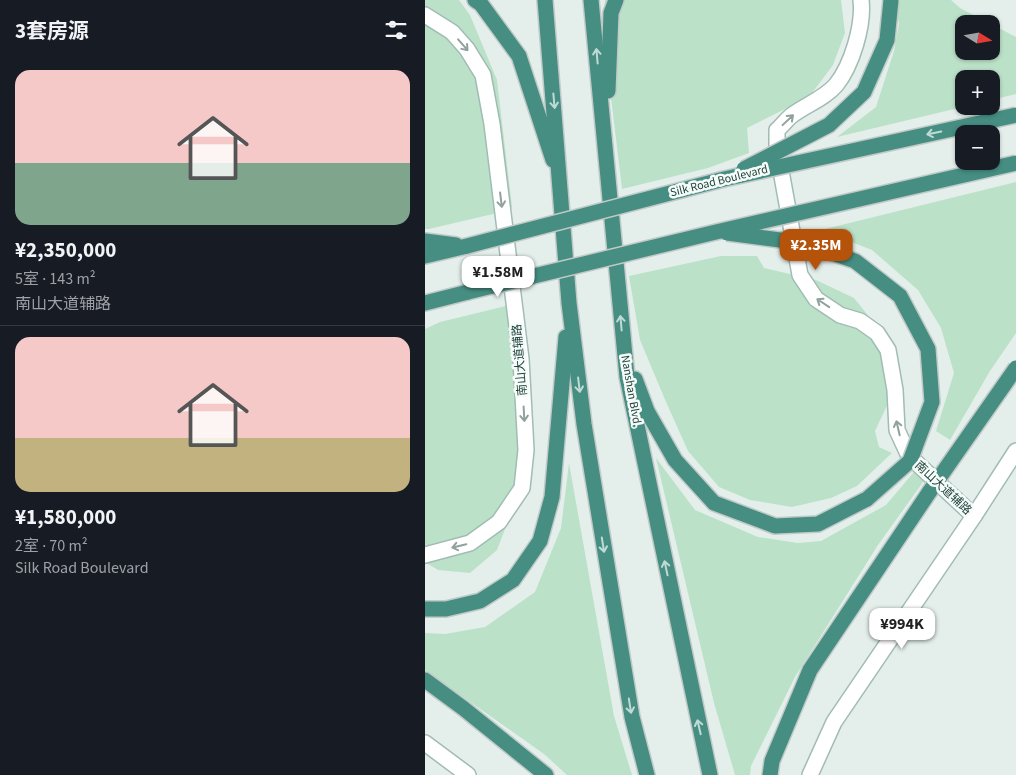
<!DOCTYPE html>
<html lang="zh">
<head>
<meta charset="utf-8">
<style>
	:root { --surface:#171b24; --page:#242831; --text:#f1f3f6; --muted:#9ea1a6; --line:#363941; --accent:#b45309 }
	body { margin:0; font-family:"Source Sans 3","Noto Sans SC",sans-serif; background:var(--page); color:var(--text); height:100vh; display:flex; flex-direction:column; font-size:19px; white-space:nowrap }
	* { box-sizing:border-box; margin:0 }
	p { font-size:16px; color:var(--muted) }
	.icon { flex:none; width:28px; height:28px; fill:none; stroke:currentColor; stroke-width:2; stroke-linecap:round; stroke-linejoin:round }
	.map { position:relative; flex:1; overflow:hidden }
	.sheet { display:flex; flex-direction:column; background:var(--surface); width:425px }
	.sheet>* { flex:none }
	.needle { width:32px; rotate:101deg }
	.buttons { position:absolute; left:530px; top:15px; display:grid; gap:10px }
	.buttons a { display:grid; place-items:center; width:45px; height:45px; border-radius:10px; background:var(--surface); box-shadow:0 1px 4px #0004; font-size:25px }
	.price { position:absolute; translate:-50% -42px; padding:0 11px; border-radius:10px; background:#fff; color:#222; font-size:16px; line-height:32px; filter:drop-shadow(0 1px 2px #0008) }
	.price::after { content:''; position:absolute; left:50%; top:30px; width:15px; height:11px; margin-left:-8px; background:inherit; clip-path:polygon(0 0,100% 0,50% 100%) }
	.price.on { background:var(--accent); color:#fff }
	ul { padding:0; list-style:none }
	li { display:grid; align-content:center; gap:10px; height:265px; padding:0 15px }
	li+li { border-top:1px solid var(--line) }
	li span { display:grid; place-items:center; height:155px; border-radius:15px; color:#555 }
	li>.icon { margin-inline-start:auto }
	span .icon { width:90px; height:90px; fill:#fffc; stroke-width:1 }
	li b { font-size:21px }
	h2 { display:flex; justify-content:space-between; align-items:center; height:60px; padding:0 15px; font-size:21px }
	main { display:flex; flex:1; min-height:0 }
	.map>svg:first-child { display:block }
	.green { fill:#bbe2c8 }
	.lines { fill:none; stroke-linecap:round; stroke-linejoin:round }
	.secondary-casing { stroke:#a1bcb4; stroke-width:18 }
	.trunk-casing { stroke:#c1cac8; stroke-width:18 }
	.secondary { stroke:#fff; stroke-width:15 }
	.trunk { stroke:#468e82; stroke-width:15 }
	.trunk-bridge-casing { stroke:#c1cac8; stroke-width:18; stroke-linecap:butt }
	.trunk-bridge { stroke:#468e82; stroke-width:15 }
	.oneway { stroke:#90a19e }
	.oneway2 { stroke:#c0dad5 }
	.labels { text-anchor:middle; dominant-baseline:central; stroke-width:5; stroke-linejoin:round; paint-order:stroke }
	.street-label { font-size:12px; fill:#21433c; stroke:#f5fbf8 }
</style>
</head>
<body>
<main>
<section class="sheet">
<h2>3套房源<svg class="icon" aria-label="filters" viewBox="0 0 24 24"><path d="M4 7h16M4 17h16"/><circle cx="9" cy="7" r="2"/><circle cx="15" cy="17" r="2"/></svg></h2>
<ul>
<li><span style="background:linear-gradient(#f6c9c9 60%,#7fa58c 0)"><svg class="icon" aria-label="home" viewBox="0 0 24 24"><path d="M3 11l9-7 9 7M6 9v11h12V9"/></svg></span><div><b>¥2,350,000</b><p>5室 · 143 m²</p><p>南山大道辅路</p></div></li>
<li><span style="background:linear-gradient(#f6c9c9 65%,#c2b280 0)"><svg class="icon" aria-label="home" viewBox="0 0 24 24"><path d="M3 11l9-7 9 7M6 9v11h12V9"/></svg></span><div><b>¥1,580,000</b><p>2室 · 70 m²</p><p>Silk Road Boulevard</p></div></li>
</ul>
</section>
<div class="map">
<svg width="591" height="775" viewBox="0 0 591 775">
	<rect width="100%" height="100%" fill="#e4efeb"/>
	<!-- green -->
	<g class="green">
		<path d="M0 0H34L45 15 72 80 87 207 68 214 4 229H0Z"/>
		<path d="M180 0H416L420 33 408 65 384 97 322 128 324 153 283 168 197 189 178 31Z"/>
		<path d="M470 0H526L535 8 566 24H539V51H566V24L591 37V94L566 100V79H539V106H542L412 137 451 107 469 51 474 24Z"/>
		<path d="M591 182V333L565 371 525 440 511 431 529 373 516 328 493 290 447 250 396 230Z"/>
		<path d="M296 256H332L339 268 391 280 429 298 458 334 467 395 450 431 454 447 467 453 432 486 406 498 367 507 325 500 294 487 263 451 241 402 215 340 204 276Z"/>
		<path d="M97 302 101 418 87 511 72 550 45 573 13 570 0 562V329L15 322Z"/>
		<path d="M231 458 270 510 333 537 373 543 396 541 461 505 494 466 506 471 453 545 370 677 326 766 325 775H310L289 703Z"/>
		<path d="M144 463 189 716 207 775H142L119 754 0 670V633L20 634 60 627 110 592 136 528Z"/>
	</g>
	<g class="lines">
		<!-- secondary casing -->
		<g class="secondary-casing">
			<g id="secondary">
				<path d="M436 0C439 25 427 65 411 85 399 99 380 105 366 116 361 120 357 126 352 130V149L375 275 391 299 415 315 435 321 452 333 463 350 470 390 472 430 484 456 549 516"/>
				<path d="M0 15 27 32 42 49 58 75 67 124 96 359 101 450 97 488 74 522 45 543 0 555"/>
				<path d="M0 743 43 775"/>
				<path d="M385 775 409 722 549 516 591 451"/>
			</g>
		</g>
		<!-- trunk casing -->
		<g class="trunk-casing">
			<g id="trunk">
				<path d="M50 0 56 4 94 56 128 160"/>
				<path d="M120 0 144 303 159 424 207 717 222 775"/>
				<path d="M166 0 202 377 285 775"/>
				<path d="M183 91 186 13 191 0"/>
				<path d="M0 241 31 245"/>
				<path d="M0 256 42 246"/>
				<path d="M0 303 43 292"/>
				<path d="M210 379 222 411 250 460 289 503 350 526 393 524 442 499"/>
				<path d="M0 609H21L55 601 88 580 115 541 127 497 141 337"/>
				<path d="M0 680 38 708 121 775"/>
				<path d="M345 775 347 761 385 670 505 491"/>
			</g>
		</g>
		<!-- secondary -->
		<use href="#secondary" class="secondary"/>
		<!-- trunk -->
		<use href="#trunk" class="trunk"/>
		<!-- trunk-bridge casing -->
		<g class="trunk-bridge-casing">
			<g id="trunk-bridge">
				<path d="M319 169 404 125 439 92 462 40 466 0"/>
				<path d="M302 233 378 243 430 261 475 296 503 349 507 402 485 461 442 499"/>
				<path d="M42 246 299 179 591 115"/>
				<path d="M43 292 291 232 591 163"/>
				<path d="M505 491 591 368"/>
			</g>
		</g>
		<!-- trunk-bridge -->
		<use href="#trunk-bridge" class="trunk-bridge"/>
	</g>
	<!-- one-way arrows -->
	<defs><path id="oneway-shaft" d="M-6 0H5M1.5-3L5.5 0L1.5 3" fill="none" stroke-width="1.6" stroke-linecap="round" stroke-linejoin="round" transform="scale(1.25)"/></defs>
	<g class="oneway">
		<use href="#oneway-shaft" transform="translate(38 45) rotate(49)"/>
		<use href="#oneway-shaft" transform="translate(363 120) rotate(-43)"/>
		<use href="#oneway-shaft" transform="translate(76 200) rotate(83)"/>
		<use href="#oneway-shaft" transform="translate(398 303) rotate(-146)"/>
		<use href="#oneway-shaft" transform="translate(99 414) rotate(87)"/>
		<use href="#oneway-shaft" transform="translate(473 428) rotate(-103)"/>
		<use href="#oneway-shaft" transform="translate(34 546) rotate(166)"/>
	</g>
	<g class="oneway2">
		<use href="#oneway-shaft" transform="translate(172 56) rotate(-95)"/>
		<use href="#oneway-shaft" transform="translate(129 101) rotate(85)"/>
		<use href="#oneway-shaft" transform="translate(509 133) rotate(168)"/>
		<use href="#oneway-shaft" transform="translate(196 323) rotate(-95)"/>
		<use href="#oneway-shaft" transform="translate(154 385) rotate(83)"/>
		<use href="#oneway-shaft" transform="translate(178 545) rotate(81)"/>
		<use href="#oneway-shaft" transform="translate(241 568) rotate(-102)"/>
		<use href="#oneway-shaft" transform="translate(205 706) rotate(81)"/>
		<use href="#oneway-shaft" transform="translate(274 727) rotate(-103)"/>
	</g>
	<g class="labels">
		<!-- street labels -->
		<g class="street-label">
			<text transform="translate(294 181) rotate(-14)">Silk Road Boulevard</text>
			<text transform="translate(95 360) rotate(-95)">南山大道辅路</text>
			<text transform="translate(206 391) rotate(80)">Nanshan Blvd.</text>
			<text transform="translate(518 488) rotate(43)">南山大道辅路</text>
		</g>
	</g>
</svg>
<div class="buttons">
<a><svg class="needle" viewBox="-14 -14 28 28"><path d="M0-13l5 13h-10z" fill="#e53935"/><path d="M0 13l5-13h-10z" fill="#9ea1a6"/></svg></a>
<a>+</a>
<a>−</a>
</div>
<b class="price on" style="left:391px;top:271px">¥2.35M</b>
<b class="price" style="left:73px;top:298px">¥1.58M</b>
<b class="price" style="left:477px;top:650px">¥994K</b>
</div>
</main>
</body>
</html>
